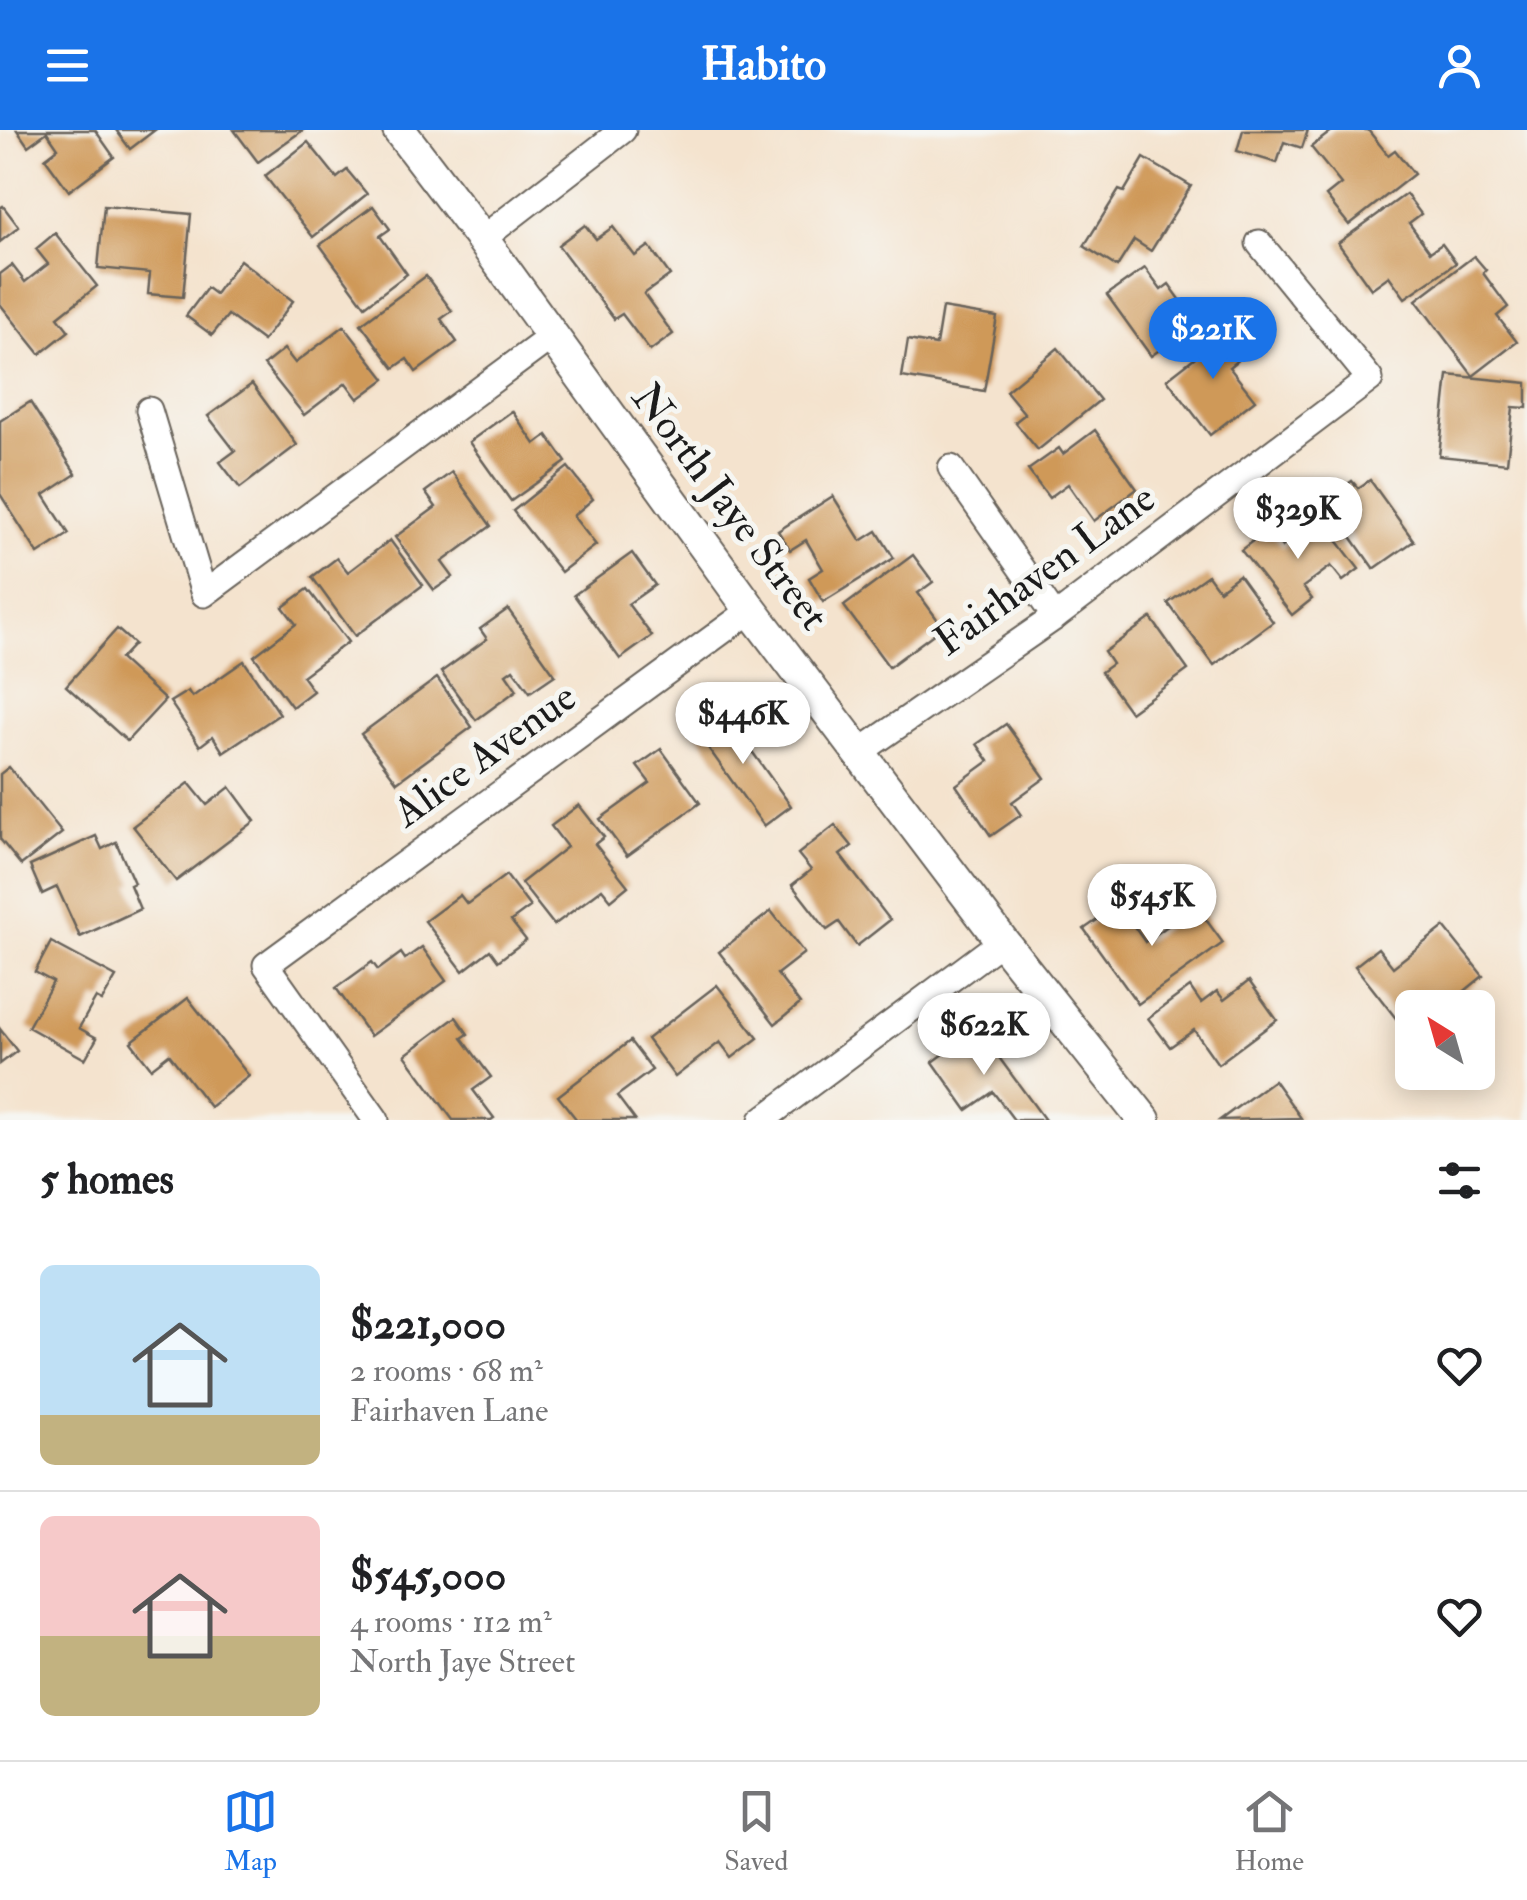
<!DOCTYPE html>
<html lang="en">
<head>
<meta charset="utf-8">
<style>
	:root { --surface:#fff; --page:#f6f6f6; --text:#202124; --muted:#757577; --line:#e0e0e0; --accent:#1a73e8 }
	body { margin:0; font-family:"IM FELL Double Pica",serif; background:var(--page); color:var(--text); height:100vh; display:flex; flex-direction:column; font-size:38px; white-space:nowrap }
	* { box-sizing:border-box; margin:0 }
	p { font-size:32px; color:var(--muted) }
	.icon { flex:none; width:55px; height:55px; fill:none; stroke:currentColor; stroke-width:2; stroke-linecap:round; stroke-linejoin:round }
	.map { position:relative; height:990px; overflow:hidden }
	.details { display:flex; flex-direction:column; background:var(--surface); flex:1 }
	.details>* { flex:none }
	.needle { width:65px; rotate:323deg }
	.controls { position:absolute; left:1395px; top:860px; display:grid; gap:20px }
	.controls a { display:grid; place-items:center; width:100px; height:100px; border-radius:15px; background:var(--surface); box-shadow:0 5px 25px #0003; font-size:50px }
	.price { position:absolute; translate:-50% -85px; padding:0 22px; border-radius:35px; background:#fff; color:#222; font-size:32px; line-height:65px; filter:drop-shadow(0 2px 5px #0008) }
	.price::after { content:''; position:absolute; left:50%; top:60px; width:30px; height:22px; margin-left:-15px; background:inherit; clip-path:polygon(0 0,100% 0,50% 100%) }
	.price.active { background:var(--accent); color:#fff }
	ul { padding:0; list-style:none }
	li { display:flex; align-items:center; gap:30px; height:250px; padding:0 40px }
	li+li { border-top:2px solid var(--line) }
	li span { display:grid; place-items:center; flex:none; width:280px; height:200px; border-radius:15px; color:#555 }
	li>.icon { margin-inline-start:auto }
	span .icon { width:120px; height:120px; fill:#fffc; stroke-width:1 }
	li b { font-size:42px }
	h2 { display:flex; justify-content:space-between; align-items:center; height:120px; padding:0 40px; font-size:42px }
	header { display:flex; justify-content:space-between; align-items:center; height:130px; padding:0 40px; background:var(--accent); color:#fff; font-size:45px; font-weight:700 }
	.tab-bar { display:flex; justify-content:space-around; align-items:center; height:140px; border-top:2px solid var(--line); background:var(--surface); font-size:28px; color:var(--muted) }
	.tab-bar a { display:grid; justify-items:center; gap:5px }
	.tab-bar .active { color:var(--accent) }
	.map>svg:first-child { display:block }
	.building { fill:#cf9959 }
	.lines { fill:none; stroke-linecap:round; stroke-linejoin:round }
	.minor-casing { stroke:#68625a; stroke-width:29 }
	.tertiary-casing { stroke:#68625a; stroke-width:36 }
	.minor { stroke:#fff; stroke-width:25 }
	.tertiary { stroke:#fff; stroke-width:32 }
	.labels { text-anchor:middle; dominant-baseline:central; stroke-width:10; stroke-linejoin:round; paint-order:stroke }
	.street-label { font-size:42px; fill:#1c1c1c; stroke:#f6f6f2 }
</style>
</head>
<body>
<header><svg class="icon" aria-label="menu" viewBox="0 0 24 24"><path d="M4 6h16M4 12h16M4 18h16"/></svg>Habito<svg class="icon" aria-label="person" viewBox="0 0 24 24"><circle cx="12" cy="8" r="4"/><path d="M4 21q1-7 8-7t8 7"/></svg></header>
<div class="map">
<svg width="1527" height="990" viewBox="0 0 1527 990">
	<rect width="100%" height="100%" fill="#f6f6f2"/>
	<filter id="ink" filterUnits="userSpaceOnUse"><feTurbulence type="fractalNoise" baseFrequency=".01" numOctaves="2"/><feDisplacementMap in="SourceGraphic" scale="20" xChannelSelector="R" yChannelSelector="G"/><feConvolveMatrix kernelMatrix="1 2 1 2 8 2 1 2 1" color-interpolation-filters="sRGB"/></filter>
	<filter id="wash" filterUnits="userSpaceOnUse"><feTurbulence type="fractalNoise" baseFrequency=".0048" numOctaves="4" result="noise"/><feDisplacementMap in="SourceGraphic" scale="40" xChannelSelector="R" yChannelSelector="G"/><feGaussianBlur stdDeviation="2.25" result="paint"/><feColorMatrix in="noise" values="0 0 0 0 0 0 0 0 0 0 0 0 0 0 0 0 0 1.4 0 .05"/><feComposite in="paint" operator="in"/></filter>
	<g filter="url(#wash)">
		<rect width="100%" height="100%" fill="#f4e3ce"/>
		<g id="blocks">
			<!-- building -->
			<g class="building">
				<path d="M17 0H95L114 27 69 61 45 28 58 18 47 2 28 16Z"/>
				<path d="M116 0H155L130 19Z"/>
				<path d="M234 0H303L258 32Z"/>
				<path d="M1243 0H1308L1302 18 1284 12 1277 33 1237 21Z"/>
				<path d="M1333 0H1368L1388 25 1395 20 1414 44 1349 95 1326 66 1341 54 1311 17Z"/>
				<path d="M308 12 337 48 347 40 367 64 313 107 265 46Z"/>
				<path d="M1144 28 1191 56 1151 121 1134 110 1117 137 1084 116 1119 60 1124 62Z"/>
				<path d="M1406 64 1421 84 1409 93 1430 122 1442 114 1456 133 1405 168 1389 146 1371 159 1338 113Z"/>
				<path d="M3 76 19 97 0 112V78Z"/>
				<path d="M104 76 191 84 183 167 148 164 150 143 98 138Z"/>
				<path d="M373 76 390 99 380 106 407 144 365 176 320 115Z"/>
				<path d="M585 95 596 109 613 97 635 126 649 116 670 145 644 164 673 204 650 221 622 184 614 189 558 115Z"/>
				<path d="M55 103 97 156 58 187 69 201 40 224 0 174V144L12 135 25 152 48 134 36 119Z"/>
				<path d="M1474 126 1486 140 1483 143 1508 177 1497 186 1517 212 1473 246 1416 170Z"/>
				<path d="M240 130 293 171 263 211 228 185 212 205 186 186 207 158 215 164Z"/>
				<path d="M1145 138 1161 160 1169 154 1197 193 1151 226 1107 165Z"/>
				<path d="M426 146 452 181 441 189 457 212 416 242 407 229 394 238 361 194Z"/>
				<path d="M942 178 997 187 984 261 902 247 908 210 936 215Z"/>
				<path d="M344 196 385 249 358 269 346 253 304 285 264 235 284 219 295 233Z"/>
				<path d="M1223 196 1245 224 1229 237 1255 270 1210 305 1167 249 1198 225 1193 219Z"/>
				<path d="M1058 218 1100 270 1038 320 1015 292 1025 284 1006 261Z"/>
				<path d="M1448 245 1527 253V278L1513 277 1507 333 1439 326Z"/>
				<path d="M252 254 297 315 240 358 220 332 235 321 208 286Z"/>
				<path d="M30 272 76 344 44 365 69 404 38 424 0 364V291Z"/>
				<path d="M512 281 535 314 547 305 566 332 511 371 469 312Z"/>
				<path d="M1095 300 1137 359 1094 391 1068 354 1049 368 1028 340 1059 318 1063 324Z"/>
				<path d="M568 337 593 369 573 386 596 415 561 442 513 381Z"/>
				<path d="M452 342 491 396 442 432 453 447 434 460 395 407 436 377 425 362Z"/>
				<path d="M1370 350 1414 411 1374 439 1325 370 1352 351 1358 358Z"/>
				<path d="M833 366 861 411 877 401 894 428 823 472 809 448 823 439 806 410 790 420 778 401Z"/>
				<path d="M1320 388 1359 439 1343 451 1331 436 1303 457 1312 469 1292 485 1241 420 1268 399 1282 417Z"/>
				<path d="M390 410 423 455 355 506 312 447 337 428 348 442Z"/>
				<path d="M632 423 655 455 628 474 652 506 620 529 574 465Z"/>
				<path d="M913 425 933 452 918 463 943 497 889 537 844 476Z"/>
				<path d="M1208 445 1219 460 1239 445 1273 492 1214 535 1168 473Z"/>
				<path d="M308 459 348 512 302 546 313 561 292 577 254 526 296 494 283 477Z"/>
				<path d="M508 479 555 545 530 562 513 539 506 544 517 560 476 590 441 542 487 509 480 499Z"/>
				<path d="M1151 488 1188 540 1130 582 1101 542 1112 534 1104 522Z"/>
				<path d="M117 499 134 514 120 529 165 570 127 611 66 556Z"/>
				<path d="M244 531 280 584 223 622 213 606 200 616 170 572 188 561 192 567Z"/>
				<path d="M437 548 472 597 397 652 361 604Z"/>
				<path d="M721 578 791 676 764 696 694 598Z"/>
				<path d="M1006 594 1045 648 1012 672 1021 685 991 706 956 655 989 631 977 614Z"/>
				<path d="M661 619 700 673 627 726 600 689 650 653 637 636Z"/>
				<path d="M9 637 62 703 21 735 0 709V644Z"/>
				<path d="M189 653 207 675 230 657 255 691 176 751 133 696Z"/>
				<path d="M579 675 604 707 595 714 628 756 611 770 602 759 554 795 521 753 567 717 551 696Z"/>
				<path d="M835 695 852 716 840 725 890 790 857 816 839 792 827 800 792 755 811 740 798 724Z"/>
				<path d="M96 706 102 719 116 712 134 753 130 755 140 779 80 807 57 757 42 764 30 736Z"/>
				<path d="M506 745 530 777 511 791 526 810 498 831 490 820 463 841 425 791 460 765 467 774Z"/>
				<path d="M1119 775 1145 812 1196 776 1223 813 1138 874 1084 799Z"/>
				<path d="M771 781 804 823 777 844 800 874 775 894 719 822Z"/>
				<path d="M1444 797 1483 846 1444 878H1412V902L1409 905 1355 836 1378 818 1393 837Z"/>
				<path d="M51 812 116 847 102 871 96 868 79 898 97 908 85 929 28 897 53 852 35 842Z"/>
				<path d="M422 817 446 851 370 906 336 858 372 832 378 840 401 823 405 829Z"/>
				<path d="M1249 851 1277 890 1218 934 1194 900 1170 917 1148 888 1190 857 1201 873 1217 861 1224 870Z"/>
				<path d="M717 855 758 908 732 928 720 912 675 947 647 909Z"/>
				<path d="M188 868 249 946 210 977 169 924 151 938 131 912Z"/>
				<path d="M456 887 468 904 462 908 491 947 473 960 494 988 491 990H453L405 925Z"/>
				<path d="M0 899 17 921 0 934Z"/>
				<path d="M978 899 1045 990H1014L993 962 967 980 933 932Z"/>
				<path d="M630 911 652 940 617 966 635 990H577L558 966Z"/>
				<path d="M1274 950 1301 988 1220 990Z"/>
			</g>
		</g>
	</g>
	<g filter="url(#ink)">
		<use href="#blocks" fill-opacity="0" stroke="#68625a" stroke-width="2.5"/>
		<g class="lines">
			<!-- minor casing -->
			<g class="minor-casing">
				<g id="minor">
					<path d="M482 109 623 0"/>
					<path d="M149 280 204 464 551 207"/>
					<path d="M951 338 1055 487"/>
					<path d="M861 621 1055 487 1370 249 1259 113"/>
					<path d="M376 990 266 835 751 480"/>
					<path d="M762 990 1002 811"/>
				</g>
			</g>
			<!-- tertiary casing -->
			<g class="tertiary-casing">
				<path id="tertiary" d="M399 0 482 109 751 480 1002 811 1144 990"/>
			</g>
			<!-- minor -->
			<use href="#minor" class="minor"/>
			<!-- tertiary -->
			<use href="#tertiary" class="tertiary"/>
		</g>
	</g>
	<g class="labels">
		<!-- street labels -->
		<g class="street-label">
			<text transform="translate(730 377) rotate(53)">North Jaye Street</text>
			<text transform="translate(1045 440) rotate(-36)">Fairhaven Lane</text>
			<text transform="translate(485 625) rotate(-36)">Alice Avenue</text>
		</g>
	</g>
</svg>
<div class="controls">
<a><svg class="needle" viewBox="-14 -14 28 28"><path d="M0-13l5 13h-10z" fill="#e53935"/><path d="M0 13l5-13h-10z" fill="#757577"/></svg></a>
</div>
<b class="price active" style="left:1213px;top:252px">$221K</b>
<b class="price" style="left:1298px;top:432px">$329K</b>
<b class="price" style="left:743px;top:637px">$446K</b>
<b class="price" style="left:1152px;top:819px">$545K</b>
<b class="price" style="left:984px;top:948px">$622K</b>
</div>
<section class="details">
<h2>5 homes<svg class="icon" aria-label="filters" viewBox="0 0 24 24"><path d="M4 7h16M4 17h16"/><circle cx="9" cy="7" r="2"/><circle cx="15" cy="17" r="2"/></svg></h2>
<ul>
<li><span style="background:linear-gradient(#bfe0f5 75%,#c2b280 0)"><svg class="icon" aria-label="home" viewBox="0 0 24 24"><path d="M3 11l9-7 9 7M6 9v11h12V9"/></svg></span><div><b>$221,000</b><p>2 rooms · 68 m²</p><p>Fairhaven Lane</p></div><svg class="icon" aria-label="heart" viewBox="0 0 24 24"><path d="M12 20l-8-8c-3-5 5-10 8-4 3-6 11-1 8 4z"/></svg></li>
<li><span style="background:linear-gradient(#f6c9c9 60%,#c2b280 0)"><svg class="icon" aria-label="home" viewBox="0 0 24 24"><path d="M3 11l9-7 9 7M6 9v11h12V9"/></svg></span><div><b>$545,000</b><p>4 rooms · 112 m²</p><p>North Jaye Street</p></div><svg class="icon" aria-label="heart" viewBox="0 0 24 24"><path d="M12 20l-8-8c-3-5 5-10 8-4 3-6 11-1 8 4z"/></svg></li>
</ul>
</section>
<nav class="tab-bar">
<a class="active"><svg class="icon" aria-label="map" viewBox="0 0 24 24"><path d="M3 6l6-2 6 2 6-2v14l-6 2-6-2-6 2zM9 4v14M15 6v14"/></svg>Map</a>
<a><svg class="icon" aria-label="saved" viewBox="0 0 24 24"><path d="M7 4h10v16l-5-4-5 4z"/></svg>Saved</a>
<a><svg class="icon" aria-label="home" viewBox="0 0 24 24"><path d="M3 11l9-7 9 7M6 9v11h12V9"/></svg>Home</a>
</nav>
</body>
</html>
